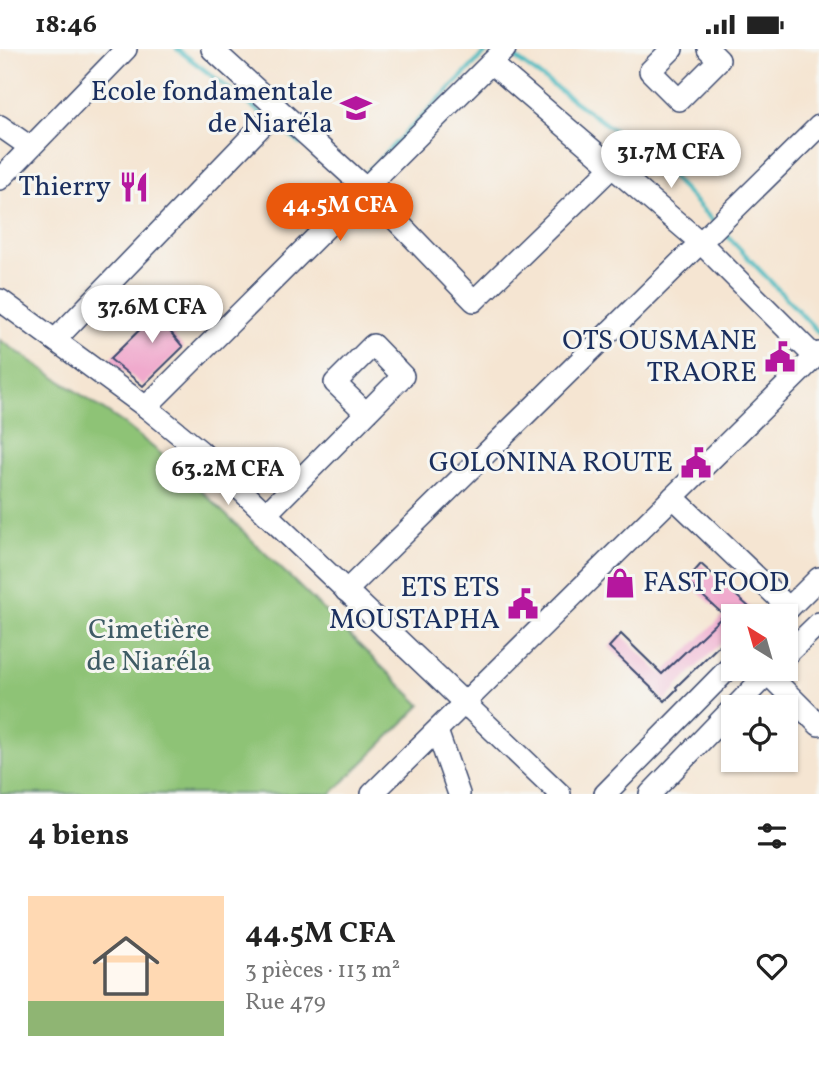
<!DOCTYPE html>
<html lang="fr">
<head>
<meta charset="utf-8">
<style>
	:root { --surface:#fff; --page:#f6f6f6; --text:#222; --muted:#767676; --line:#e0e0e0; --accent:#ea580c }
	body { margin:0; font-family:Vollkorn,serif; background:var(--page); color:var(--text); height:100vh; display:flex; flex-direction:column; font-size:26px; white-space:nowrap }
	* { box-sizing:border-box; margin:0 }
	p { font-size:23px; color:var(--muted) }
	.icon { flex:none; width:38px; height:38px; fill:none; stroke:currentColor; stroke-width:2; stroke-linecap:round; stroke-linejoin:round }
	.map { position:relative; height:745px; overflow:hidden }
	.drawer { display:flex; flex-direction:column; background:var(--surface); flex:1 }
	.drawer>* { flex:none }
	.needle { width:46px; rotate:323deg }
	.buttons { position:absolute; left:721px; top:555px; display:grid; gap:14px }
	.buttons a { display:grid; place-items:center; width:77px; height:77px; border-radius:0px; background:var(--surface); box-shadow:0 2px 5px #0004; font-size:35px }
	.price { position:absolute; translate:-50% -60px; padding:0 16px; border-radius:24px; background:#fff; color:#222; font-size:23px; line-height:46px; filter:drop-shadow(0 2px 4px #0008) }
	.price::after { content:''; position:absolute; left:50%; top:42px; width:21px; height:16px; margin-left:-10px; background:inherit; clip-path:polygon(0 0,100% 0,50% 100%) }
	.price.active { background:var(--accent); color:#fff }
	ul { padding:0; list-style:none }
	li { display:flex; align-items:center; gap:21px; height:175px; padding:0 28px }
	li+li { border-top:2px solid var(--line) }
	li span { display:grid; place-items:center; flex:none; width:196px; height:140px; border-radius:0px; color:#555 }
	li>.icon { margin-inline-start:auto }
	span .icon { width:84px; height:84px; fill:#fffc; stroke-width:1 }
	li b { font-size:30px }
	h2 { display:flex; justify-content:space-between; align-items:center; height:84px; padding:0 28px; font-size:30px }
	.status { display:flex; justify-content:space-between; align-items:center; height:49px; padding:0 35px; background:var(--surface); direction:ltr }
	.status svg { height:19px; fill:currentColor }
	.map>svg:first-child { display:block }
	.green { fill:#8ec376; stroke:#54796a; stroke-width:2 }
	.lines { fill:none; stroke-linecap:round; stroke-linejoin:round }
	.stream { stroke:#4bbac0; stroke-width:4.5 }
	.building { fill:#f0aacd }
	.minor-casing { stroke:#3c4a6f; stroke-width:24 }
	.minor { stroke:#fff; stroke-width:21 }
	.labels { text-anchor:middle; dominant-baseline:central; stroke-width:6; stroke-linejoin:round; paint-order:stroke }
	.poi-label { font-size:28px; fill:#1b2f5e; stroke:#f6f6f2; text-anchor:end }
	.park-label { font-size:28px; fill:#3e5b65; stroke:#f6f6f2 }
</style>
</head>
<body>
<div class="status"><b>18:46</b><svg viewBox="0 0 49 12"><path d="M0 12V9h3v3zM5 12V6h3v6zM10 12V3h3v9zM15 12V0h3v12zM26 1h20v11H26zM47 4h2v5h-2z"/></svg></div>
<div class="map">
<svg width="819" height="745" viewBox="0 0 819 745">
	<rect width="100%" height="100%" fill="#f6f6f2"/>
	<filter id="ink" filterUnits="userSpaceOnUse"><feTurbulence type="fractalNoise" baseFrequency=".0143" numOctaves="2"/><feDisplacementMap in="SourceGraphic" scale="14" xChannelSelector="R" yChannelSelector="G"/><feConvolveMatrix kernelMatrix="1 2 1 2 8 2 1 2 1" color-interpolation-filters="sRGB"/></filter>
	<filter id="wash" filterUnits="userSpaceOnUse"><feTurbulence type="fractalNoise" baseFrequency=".00686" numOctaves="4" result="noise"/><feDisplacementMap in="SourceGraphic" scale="28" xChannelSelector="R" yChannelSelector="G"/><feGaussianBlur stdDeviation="1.57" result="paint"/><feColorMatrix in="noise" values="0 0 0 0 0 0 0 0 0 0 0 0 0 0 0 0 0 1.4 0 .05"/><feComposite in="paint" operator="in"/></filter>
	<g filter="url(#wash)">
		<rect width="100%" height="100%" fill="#f5e5d2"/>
		<!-- green -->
		<path class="green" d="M0 291 123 374 176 417 421 656 331 745H0Z"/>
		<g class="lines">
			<!-- stream -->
			<g class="stream">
				<path d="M177 0 262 65"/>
				<path d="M510 5 659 114 713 172"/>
				<path d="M275 75 301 95"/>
				<path d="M361 129 489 0"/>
				<path d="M722 181 819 284"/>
			</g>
		</g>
		<g id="blocks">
			<!-- building -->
			<g class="building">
				<path d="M174 247 188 260 168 280 183 298 143 337 110 310Z"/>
				<path d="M701 515 759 567H733V583L676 638 677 640 665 652 609 598 621 585 662 625 724 566 686 532Z"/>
			</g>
		</g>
	</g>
	<g filter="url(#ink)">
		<use href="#blocks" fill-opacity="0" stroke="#3c4a6f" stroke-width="2"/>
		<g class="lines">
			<!-- minor casing -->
			<g class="minor-casing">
				<g id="minor">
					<path d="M212 0 365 139 474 252 612 118"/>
					<path d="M672 0 650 22 679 51 719 11 708 0"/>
					<path d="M491 14 700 193 815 308"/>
					<path d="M0 77 30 98"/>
					<path d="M0 130 126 0"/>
					<path d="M0 251 146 358 200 402 560 745"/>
					<path d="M55 291 278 60"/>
					<path d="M146 358 505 0"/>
					<path d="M673 448 789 559"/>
					<path d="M266 465 403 327 373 296 335 334 366 364"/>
					<path d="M346 542 819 77"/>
					<path d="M781 567 819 529"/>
					<path d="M786 606 819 574"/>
					<path d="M767 624 819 676"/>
					<path d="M735 658 772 620"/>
					<path d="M437 682 459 745"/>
					<path d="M372 745 819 304"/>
					<path d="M605 745 733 615"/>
					<path d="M650 745 733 659"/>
				</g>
			</g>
			<!-- minor -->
			<use href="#minor" class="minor"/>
		</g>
	</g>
	<!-- icons -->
	<defs>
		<g id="school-bare" transform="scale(2.415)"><path d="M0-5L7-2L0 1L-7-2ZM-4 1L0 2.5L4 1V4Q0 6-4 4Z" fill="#b5179e" stroke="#f6f6f2" stroke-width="2.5" paint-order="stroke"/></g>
		<g id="restaurant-bare" transform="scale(2.415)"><path d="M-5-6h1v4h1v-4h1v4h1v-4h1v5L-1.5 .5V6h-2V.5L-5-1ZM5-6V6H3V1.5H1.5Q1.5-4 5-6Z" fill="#b5179e" stroke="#f6f6f2" stroke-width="2.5" paint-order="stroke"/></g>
		<g id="civic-bare" transform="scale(2.415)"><path d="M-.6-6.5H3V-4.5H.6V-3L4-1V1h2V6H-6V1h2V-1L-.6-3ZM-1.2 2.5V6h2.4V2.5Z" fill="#b5179e" stroke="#f6f6f2" stroke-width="2.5" paint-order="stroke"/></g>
		<g id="shop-bare" transform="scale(2.415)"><path d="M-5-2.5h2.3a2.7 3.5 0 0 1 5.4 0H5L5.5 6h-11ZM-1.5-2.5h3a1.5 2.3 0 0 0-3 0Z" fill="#b5179e" stroke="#f6f6f2" stroke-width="2.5" paint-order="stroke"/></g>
	</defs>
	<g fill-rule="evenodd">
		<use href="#school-bare" x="356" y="59"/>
		<use href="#restaurant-bare" x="134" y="138"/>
		<use href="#civic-bare" x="780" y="308"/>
		<use href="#civic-bare" x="696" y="414"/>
		<use href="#shop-bare" x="620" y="534"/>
		<use href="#civic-bare" x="523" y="555"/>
	</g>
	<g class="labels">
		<!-- poi labels -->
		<g class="poi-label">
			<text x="333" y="43">Ecole fondamentale<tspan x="333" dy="32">de Niaréla</tspan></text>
			<text x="111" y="138">Thierry</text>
			<text x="757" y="292">OTS OUSMANE<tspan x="757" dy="32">TRAORE</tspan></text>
			<text x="673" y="414">GOLONINA ROUTE</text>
			<text x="643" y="534" text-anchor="start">FAST FOOD</text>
			<text x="500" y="539">ETS ETS<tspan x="500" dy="32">MOUSTAPHA</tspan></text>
		</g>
		<!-- park labels -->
		<g class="park-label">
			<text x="149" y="581">Cimetière<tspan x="149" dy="32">de Niaréla</tspan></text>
		</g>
	</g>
</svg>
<div class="buttons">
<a><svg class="needle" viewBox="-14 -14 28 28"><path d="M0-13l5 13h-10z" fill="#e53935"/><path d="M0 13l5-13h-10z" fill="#767676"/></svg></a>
<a><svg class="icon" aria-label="locate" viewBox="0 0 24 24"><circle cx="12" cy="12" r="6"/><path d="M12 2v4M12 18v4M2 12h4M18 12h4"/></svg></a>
</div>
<b class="price" style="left:671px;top:141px">31.7M CFA</b>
<b class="price active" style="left:340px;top:194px">44.5M CFA</b>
<b class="price" style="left:152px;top:296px">37.6M CFA</b>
<b class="price" style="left:228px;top:458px">63.2M CFA</b>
</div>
<section class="drawer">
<h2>4 biens<svg class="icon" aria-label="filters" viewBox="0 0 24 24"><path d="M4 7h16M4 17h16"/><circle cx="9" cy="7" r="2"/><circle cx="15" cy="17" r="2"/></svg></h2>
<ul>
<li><span style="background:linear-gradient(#ffd9b3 75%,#8fb573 0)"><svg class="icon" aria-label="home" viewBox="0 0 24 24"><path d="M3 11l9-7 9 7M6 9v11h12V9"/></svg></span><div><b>44.5M CFA</b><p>3 pièces · 113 m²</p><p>Rue 479</p></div><svg class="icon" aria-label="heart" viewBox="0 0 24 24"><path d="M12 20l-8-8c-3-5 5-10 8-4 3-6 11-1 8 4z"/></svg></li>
</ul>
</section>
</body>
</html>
